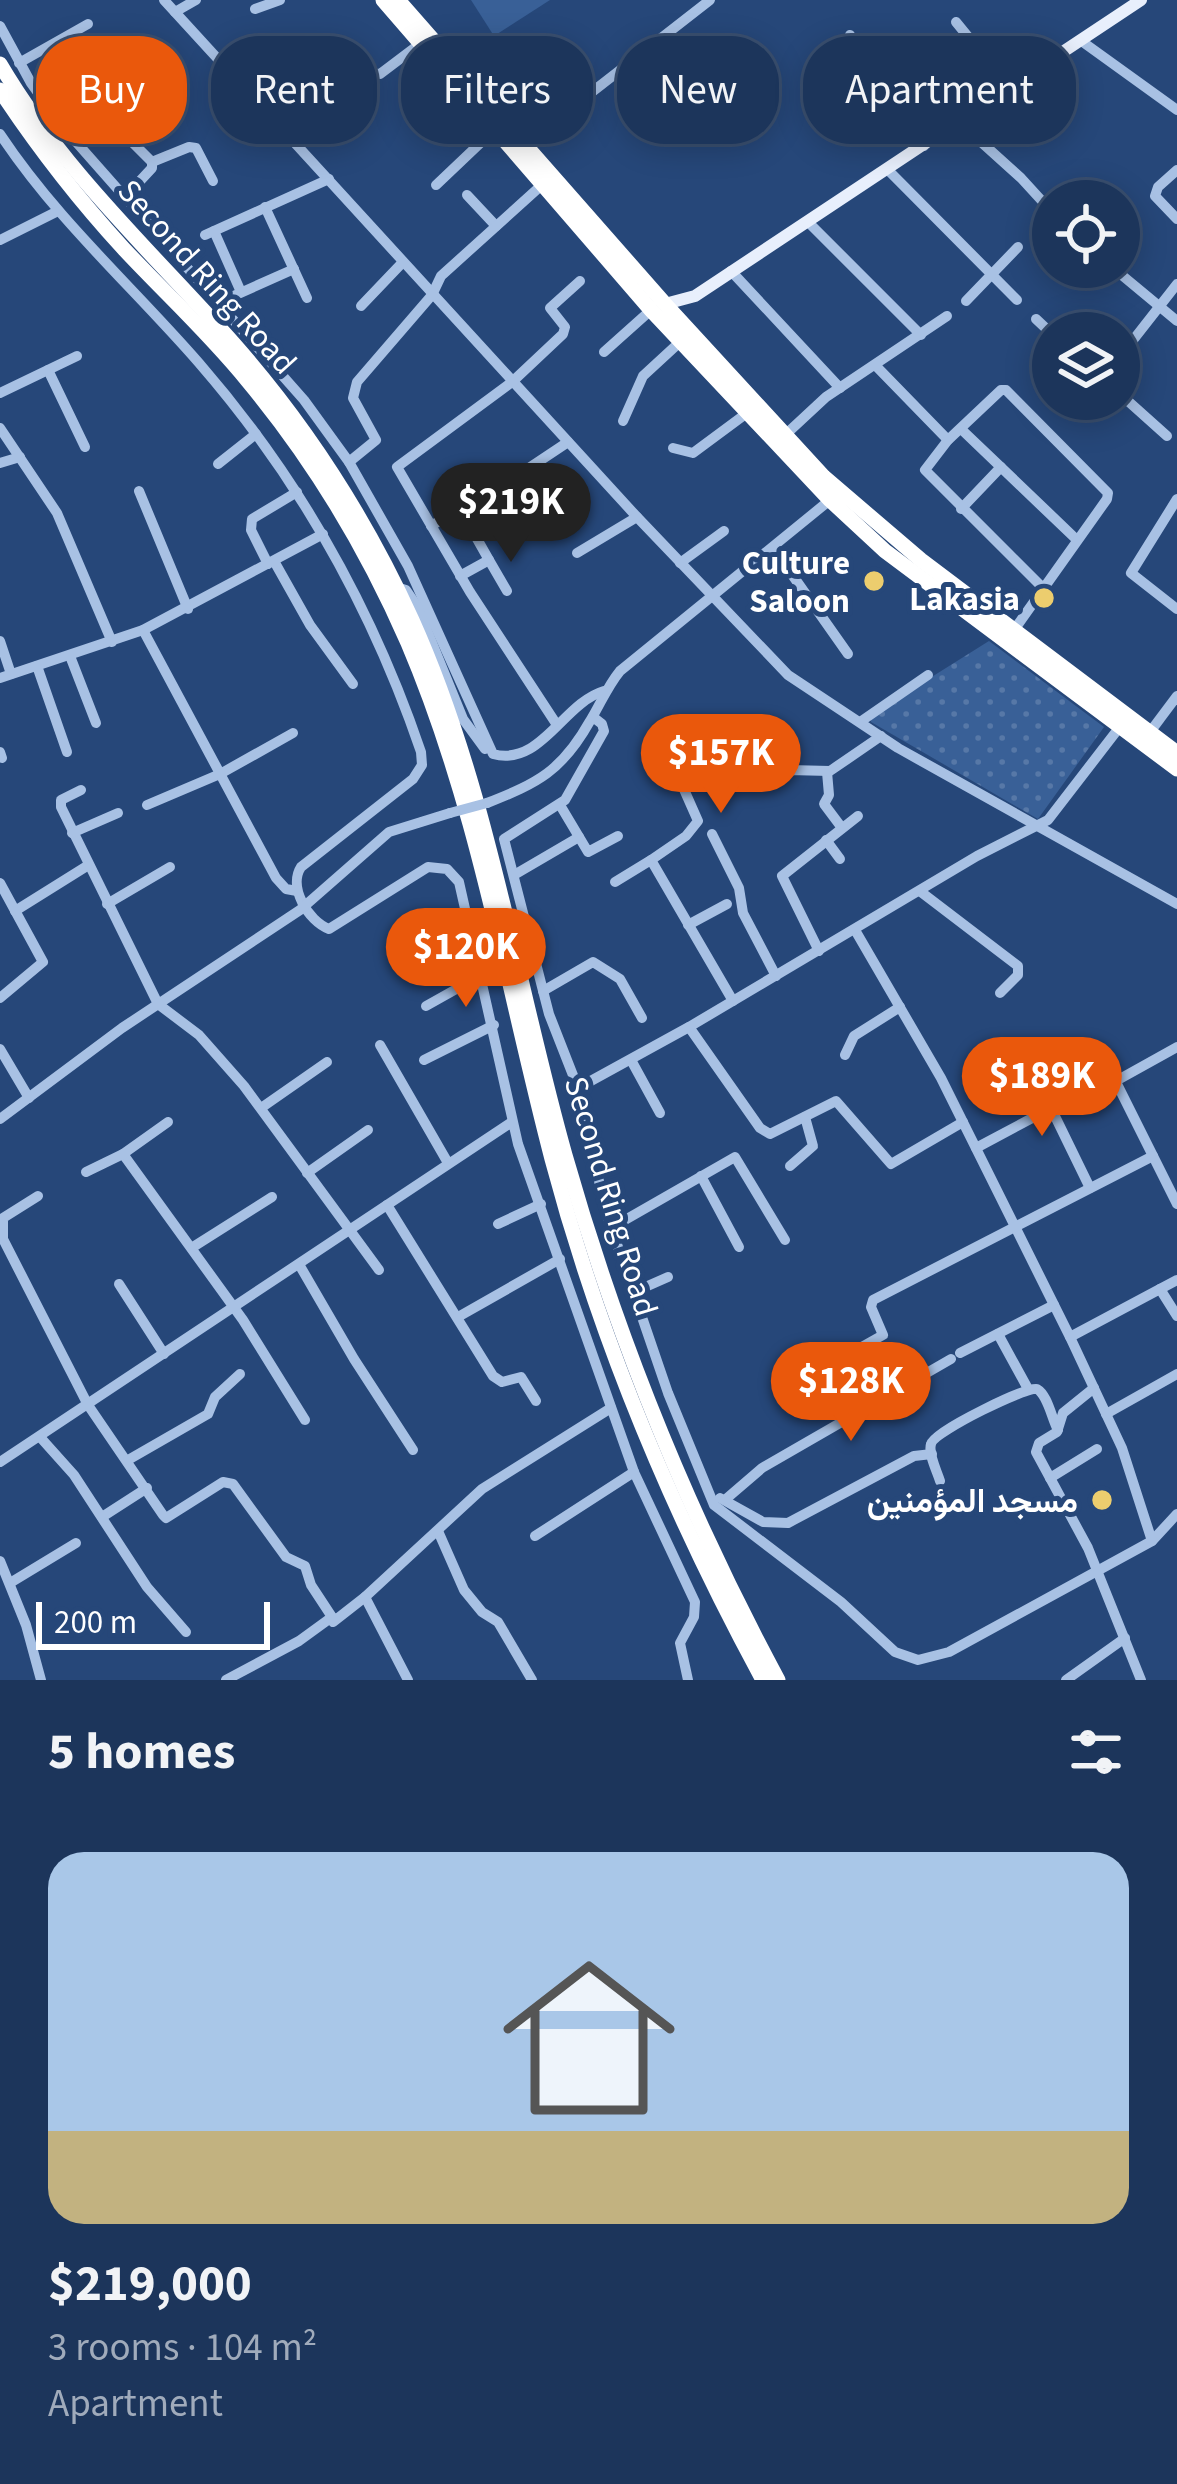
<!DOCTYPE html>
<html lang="en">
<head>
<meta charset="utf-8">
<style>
  :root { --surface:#1c355b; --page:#294064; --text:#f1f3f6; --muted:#a0abbb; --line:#3a5071; --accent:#ea580c }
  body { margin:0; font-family:"Source Sans 3",Vazirmatn,sans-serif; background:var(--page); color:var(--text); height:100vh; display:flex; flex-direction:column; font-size:45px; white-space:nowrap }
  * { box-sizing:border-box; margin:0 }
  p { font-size:39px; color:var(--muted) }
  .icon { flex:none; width:66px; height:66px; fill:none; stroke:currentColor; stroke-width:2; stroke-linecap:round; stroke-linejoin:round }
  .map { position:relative; height:1680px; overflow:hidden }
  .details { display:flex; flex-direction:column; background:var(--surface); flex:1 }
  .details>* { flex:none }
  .guide { position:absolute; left:36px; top:36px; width:1107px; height:108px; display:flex; gap:24px }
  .tools { position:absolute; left:1032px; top:180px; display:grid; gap:24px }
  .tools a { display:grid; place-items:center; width:108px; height:108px; border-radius:50%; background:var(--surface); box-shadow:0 6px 30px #0003,0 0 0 3px var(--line); font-size:60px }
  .scale { position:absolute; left:36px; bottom:30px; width:234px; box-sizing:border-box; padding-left:12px; border:6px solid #fff; border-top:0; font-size:33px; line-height:42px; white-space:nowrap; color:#fff; -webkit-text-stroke:9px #264779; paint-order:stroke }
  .price { position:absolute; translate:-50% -102px; padding:0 27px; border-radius:42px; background:var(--accent); color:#fff; font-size:39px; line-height:78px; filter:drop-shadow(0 3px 6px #0008) }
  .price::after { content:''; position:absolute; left:50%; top:72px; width:36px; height:27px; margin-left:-18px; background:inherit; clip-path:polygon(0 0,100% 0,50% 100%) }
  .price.on { background:#222; color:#fff }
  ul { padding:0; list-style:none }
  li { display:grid; align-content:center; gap:24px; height:636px; padding:0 48px }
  li span { display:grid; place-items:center; height:372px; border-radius:36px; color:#555 }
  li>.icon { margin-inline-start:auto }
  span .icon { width:216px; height:216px; fill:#fffc; stroke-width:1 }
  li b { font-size:51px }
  h2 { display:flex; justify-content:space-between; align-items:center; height:144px; padding:0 48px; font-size:51px }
  .chip { padding:0 42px; border-radius:48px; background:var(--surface); box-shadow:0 6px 30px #0003,0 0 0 3px var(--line); font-size:42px; line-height:108px }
  .chip.on { background:var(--accent); color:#fff }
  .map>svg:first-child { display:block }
</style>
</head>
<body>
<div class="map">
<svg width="1177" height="1680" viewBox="0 0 1177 1680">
  <defs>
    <pattern id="grass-dots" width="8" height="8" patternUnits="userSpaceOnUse" patternTransform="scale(3)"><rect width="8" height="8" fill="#396097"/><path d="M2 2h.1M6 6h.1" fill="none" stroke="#5778a7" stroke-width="1.8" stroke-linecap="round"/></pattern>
  </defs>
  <rect width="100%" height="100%" fill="#264779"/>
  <path fill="url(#grass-dots)" d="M989,641L1104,727L1038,819L871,722V715Z"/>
  <path fill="#396097" d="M471,0H550L494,36Z"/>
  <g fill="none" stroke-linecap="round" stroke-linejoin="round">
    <g stroke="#a8c1e4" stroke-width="10">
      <path d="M164,0L637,517L788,675L898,748L1177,904"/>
      <path d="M255,9L280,0"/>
      <path d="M175,12L196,0"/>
      <path d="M956,22L1010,88"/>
      <path d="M0,26L31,83L62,126L304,400L349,462L408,566L493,754C541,767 563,703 604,691"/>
      <path d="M850,35L854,53L924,146"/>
      <path d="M1080,40L1177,110"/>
      <path d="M19,63L88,24"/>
      <path d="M90,83L102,125L129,139L152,162V168L126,196"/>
      <path d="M44,102L118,71"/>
      <path d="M307,102L363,73L380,74L421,43"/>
      <path d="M963,120L970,132L1021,178L1053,213"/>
      <path d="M0,134C57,220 132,286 199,363C299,478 372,608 421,752L422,765L413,779L301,867C288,887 308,921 329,929L428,867L447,869L459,882L518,1144L634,1472L695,1602L694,1617L680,1643L688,1680"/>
      <path d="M524,145L710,0"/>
      <path d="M152,162L189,147L196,148L213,181"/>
      <path d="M888,170L1017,300"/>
      <path d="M1177,170L1158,187L1155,196L1177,219"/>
      <path d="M436,185L496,128"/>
      <path d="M467,195L496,226"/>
      <path d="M265,207L307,298"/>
      <path d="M809,223L921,335"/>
      <path d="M214,231L241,292"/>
      <path d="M205,235L329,179"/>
      <path d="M0,240L56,212"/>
      <path d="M1112,267L1177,321"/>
      <path d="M731,271L840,388"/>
      <path d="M966,301L1018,247"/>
      <path d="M220,302L294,269"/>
      <path d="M361,306L403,262"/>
      <path d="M1036,319L1053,335"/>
      <path d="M604,352L651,310"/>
      <path d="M1119,358L1177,284"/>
      <path d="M876,366L948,440"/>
      <path d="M48,370L85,447"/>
      <path d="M0,393L77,356"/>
      <path d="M1119,393L1167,436"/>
      <path d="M623,421L643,376L681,341"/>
      <path d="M0,428L57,513L112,642"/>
      <path d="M961,429L1077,540"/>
      <path d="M784,436L826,397L947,316"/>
      <path d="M673,448L693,453L747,413"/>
      <path d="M349,462L376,440L353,398L357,382L432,295L441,276L544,183"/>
      <path d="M0,463L20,457"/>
      <path d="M218,464L256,434"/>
      <path d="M520,474L568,442"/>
      <path d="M139,491L188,609"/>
      <path d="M1177,499L1131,573L1177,609"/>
      <path d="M961,509L1001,467"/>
      <path d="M431,526L467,504"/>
      <path d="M774,549L848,654"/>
      <path d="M577,553L637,517"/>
      <path d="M489,560L507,591"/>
      <path d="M274,561L310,625L353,684"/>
      <path d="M680,563L724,531"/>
      <path d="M268,564L251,530L252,519L297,492"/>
      <path d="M460,576L489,560L472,530"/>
      <path d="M396,587L406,590L417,606L463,719L485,749"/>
      <path d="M143,630L276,878L286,889L297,891"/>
      <path d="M1014,630L1107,499L1108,493L1006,390H1001L948,440L925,470L1043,588"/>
      <path d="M0,641L11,674"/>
      <path d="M70,656L96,723"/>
      <path d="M37,666L67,752"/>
      <path d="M0,678L143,630L323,534"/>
      <path d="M593,717L602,724L604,731L565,800L504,839L549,1014L578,1088L606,1212L668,1393L714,1505L841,1602L895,1652L918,1660L949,1652L1152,1541L1177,1514"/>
      <path d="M860,722L928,675"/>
      <path d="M557,725L470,592L397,467L512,382L563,334L565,327L550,308L580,281"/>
      <path d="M1147,736L1177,696"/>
      <path d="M0,752L2,758"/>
      <path d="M827,772L829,795L824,804L842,828"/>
      <path d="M776,777L789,770L830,771L881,736"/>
      <path d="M81,790L61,800V807L158,1004L199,1035L244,1086L379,1270"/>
      <path d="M487,803C538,783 562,771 590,721C601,703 607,687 620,671L830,500"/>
      <path d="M147,805L220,774L293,733"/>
      <path d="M560,805L588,852L618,836"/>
      <path d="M72,833L118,813"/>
      <path d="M712,834L739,888L743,913L776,976"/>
      <path d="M826,840L840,859"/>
      <path d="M651,860L686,836L698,821L663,742"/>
      <path d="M514,875L579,837"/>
      <path d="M615,882L651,860L733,1001"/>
      <path d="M0,883L43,962L0,998"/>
      <path d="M921,892L1018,966V975L1000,993"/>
      <path d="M107,904L170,867"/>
      <path d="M15,911L87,866"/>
      <path d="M688,925L727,904"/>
      <path d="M855,930L941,1078L1070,1337L1122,1448L1152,1541"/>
      <path d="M819,951L782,876L858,816"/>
      <path d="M543,991L593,962L620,979L642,1018"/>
      <path d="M426,1006L483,974"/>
      <path d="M689,1027L760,1128L770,1134L836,1101L891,1164L963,1122"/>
      <path d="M380,1045L448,1163"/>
      <path d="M0,1049L29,1098"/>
      <path d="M1100,1050L1177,1204"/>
      <path d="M845,1055L854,1036L900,1007"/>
      <path d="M424,1060L494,1025"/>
      <path d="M631,1060L660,1113"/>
      <path d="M1116,1081L1177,1047"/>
      <path d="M578,1088L689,1027L977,856L1048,820L1122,724"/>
      <path d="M261,1108L327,1062"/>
      <path d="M0,1119L122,1028L300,910L389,832L450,813"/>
      <path d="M976,1148L1051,1108L1090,1188"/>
      <path d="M123,1154L243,1320L305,1420"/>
      <path d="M790,1166L813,1146L805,1117"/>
      <path d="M86,1172L123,1154L168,1122"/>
      <path d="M307,1173L368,1130"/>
      <path d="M701,1176L739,1247"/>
      <path d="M38,1196L3,1218V1239L88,1405L163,1515L166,1518L223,1482L233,1484L286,1557L305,1566L311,1585L332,1617"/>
      <path d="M387,1205L493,1376L502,1382L521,1377L536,1401"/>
      <path d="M498,1224L541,1204"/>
      <path d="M611,1228L735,1157L785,1240"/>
      <path d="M193,1247L272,1197"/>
      <path d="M300,1266L354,1359L413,1450"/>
      <path d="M119,1284L164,1354"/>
      <path d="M1160,1289L1177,1280"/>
      <path d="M634,1292L668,1277"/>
      <path d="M458,1317L560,1259"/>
      <path d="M998,1334L1027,1387"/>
      <path d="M1070,1337L1160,1289L1177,1316"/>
      <path d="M960,1353L1054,1305"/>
      <path d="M1094,1388L1063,1413L1057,1432L1039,1443L1036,1452L1088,1548L1141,1680"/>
      <path d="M875,1403L855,1357L858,1349L883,1335L871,1307L873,1300L1153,1156"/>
      <path d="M1106,1414L1177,1374"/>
      <path d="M40,1437L74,1475L147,1587L186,1632"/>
      <path d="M128,1460L208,1414L215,1397L240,1374"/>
      <path d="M0,1462L512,1122"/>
      <path d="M1050,1478L1097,1449"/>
      <path d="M940,1481C937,1471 928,1454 931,1444C934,1431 1030,1385 1037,1389C1048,1395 1052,1420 1058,1430"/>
      <path d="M720,1498L763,1522L788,1523L914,1456L932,1454"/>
      <path d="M726,1499L762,1468L951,1359"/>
      <path d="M102,1517L147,1488"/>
      <path d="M438,1531L464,1590L482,1612L498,1622L532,1680"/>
      <path d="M535,1536L634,1472"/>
      <path d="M0,1561L26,1625L41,1680"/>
      <path d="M10,1583L76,1543"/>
      <path d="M365,1597L408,1680"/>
      <path d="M226,1680L299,1641L332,1617L333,1622L365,1597L482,1489L611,1408"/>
      <path d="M1066,1680L1125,1638"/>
    </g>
    <path stroke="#e8effc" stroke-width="12" d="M665,304L695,296L1141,0"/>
    <g stroke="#fff" stroke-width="15">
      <path d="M383,0L651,310L830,500L885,551L1177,769"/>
      <path d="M398,0L665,304L824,477L921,560L1177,753"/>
      <path d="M0,64C63,171 152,252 234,344C307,427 366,519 412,620C488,789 515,978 565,1155C617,1338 688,1513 778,1680"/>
      <path d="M0,90C37,146 78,199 123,248C164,292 209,333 247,380C313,459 367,549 408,643C478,807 507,987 552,1159C600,1340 674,1516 763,1680"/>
    </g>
    <path stroke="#a8c1e4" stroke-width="10" d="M450,813L487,803"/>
  </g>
  <g fill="#eccd6e" stroke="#264779" stroke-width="4.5">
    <circle cx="874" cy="581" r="12"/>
    <circle cx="1044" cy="598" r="12"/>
    <circle cx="1102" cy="1500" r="12"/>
  </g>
  <g text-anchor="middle" stroke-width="10" stroke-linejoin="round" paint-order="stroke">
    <g font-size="33" fill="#fff" stroke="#264779">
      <text transform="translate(208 276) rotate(48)" y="12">Second Ring Road</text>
      <text transform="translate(612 1196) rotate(73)" y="12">Second Ring Road</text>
    </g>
    <g font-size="33" font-weight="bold" fill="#fff" stroke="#264779" text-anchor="end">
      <text x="850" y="574">Culture<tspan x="850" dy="38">Saloon</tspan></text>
      <text x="1020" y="610">Lakasia</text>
      <text x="1078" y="1512">مسجد المؤمنين</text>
    </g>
  </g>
</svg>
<div class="tools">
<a><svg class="icon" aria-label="locate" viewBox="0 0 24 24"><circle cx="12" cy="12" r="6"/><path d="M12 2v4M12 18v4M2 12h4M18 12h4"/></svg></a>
<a><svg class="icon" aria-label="layers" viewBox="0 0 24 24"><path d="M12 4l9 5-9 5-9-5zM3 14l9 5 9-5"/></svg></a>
</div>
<div class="scale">200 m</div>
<b class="price on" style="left:511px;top:565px">$219K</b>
<b class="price" style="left:721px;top:816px">$157K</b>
<b class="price" style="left:466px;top:1010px">$120K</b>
<b class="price" style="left:1042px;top:1139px">$189K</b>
<b class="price" style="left:851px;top:1444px">$128K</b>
<div class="guide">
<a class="chip on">Buy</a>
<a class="chip">Rent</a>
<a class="chip">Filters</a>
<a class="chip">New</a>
<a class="chip">Apartment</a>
</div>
</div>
<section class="details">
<h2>5 homes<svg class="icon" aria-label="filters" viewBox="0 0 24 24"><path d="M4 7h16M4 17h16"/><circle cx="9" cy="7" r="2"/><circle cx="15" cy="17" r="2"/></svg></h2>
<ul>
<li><span style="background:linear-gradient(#a9c7e8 75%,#c2b280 0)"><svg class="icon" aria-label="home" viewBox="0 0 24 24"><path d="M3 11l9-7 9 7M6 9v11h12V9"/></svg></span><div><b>$219,000</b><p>3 rooms · 104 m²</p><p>Apartment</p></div></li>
</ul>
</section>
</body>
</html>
